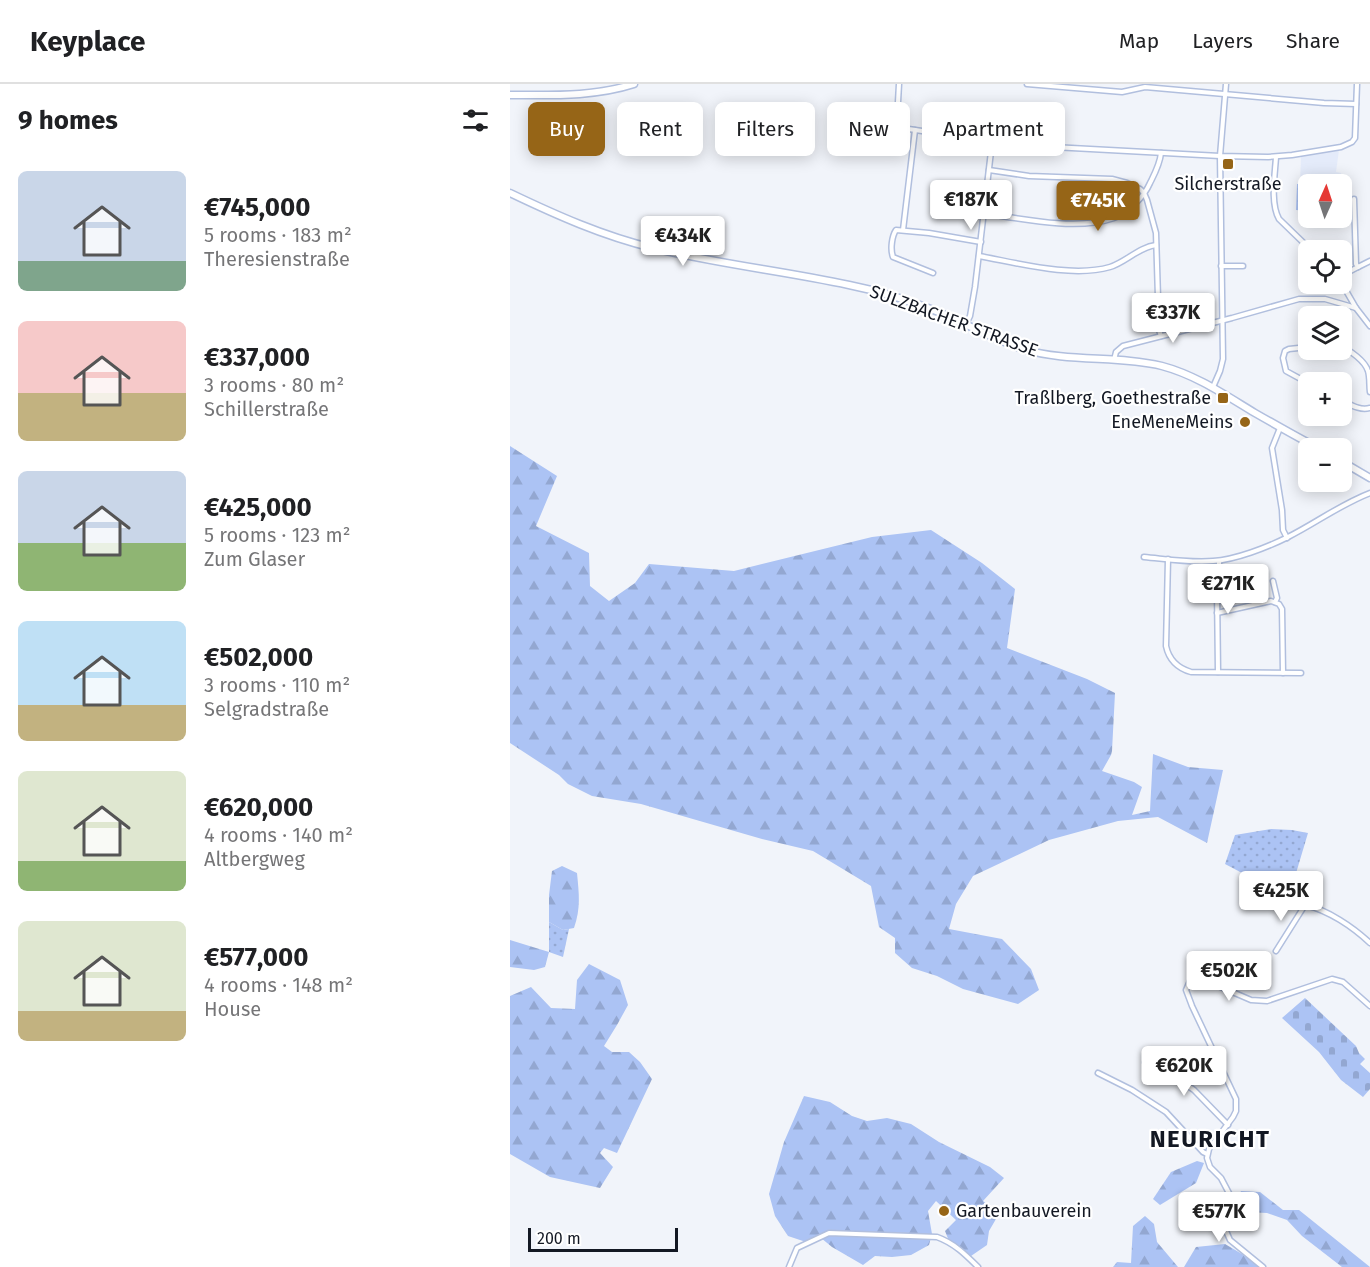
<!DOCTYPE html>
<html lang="en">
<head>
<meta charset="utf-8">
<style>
  :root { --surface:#fff; --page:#f2f2f2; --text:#202124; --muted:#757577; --line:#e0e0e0; --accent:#966517 }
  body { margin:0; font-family:"Fira Sans",sans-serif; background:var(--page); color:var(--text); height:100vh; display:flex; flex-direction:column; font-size:22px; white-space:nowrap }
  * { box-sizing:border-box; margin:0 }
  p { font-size:20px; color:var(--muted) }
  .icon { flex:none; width:33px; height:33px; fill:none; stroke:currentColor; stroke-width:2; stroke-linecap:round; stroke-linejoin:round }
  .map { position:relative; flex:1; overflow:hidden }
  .sheet { display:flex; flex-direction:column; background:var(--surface); width:510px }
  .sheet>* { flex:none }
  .top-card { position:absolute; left:18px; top:18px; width:570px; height:54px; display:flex; gap:12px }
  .needle { width:39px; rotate:3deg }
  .fabs { position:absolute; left:788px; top:90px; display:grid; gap:12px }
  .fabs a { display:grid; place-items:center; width:54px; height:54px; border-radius:9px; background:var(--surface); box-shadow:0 3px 15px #0003; font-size:30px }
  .scale { position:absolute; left:18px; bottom:15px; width:150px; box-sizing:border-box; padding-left:6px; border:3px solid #131823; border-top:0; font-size:16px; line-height:21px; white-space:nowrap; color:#131823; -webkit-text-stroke:4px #fff; paint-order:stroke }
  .price { position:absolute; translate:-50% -51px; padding:0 14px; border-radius:6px; background:#fff; color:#222; font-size:20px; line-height:39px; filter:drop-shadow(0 2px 3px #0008) }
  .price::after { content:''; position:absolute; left:50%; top:36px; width:18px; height:14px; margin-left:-9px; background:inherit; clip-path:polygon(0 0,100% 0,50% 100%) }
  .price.on { background:var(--accent); color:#fff }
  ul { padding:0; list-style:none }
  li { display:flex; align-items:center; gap:18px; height:150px; padding:0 18px }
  li span { display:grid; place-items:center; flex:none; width:168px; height:120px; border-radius:9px; color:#555 }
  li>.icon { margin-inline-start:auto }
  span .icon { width:72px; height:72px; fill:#fffc; stroke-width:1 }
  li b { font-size:26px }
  h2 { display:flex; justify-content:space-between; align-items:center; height:72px; padding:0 18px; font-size:26px }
  .pill { padding:0 21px; border-radius:9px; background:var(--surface); box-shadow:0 3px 15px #0003; font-size:21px; line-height:54px }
  .pill.on { background:var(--accent); color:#fff }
  header { display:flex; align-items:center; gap:36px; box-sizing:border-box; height:84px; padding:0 30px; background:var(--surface); border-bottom:2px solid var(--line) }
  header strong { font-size:28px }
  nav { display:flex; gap:33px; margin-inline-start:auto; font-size:21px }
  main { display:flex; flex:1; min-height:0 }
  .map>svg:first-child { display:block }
</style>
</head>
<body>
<header>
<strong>Keyplace</strong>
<nav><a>Map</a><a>Layers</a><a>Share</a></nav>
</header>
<main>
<section class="sheet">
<h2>9 homes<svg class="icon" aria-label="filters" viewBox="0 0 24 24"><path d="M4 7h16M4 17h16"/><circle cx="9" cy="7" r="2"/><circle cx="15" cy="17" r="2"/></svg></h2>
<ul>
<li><span style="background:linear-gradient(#c9d6e8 75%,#7fa58c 0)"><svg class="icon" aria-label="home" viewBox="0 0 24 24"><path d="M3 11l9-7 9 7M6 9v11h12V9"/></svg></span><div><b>€745,000</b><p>5 rooms · 183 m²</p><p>Theresienstraße</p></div></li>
<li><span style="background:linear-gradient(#f6c9c9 60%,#c2b280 0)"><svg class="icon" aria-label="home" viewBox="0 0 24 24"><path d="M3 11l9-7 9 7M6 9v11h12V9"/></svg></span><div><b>€337,000</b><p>3 rooms · 80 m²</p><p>Schillerstraße</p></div></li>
<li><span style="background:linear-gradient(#c9d6e8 60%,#8fb573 0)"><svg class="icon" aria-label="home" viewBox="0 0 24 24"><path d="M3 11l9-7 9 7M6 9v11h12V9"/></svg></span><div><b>€425,000</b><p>5 rooms · 123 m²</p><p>Zum Glaser</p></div></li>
<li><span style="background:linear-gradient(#bfe0f5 70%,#c2b280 0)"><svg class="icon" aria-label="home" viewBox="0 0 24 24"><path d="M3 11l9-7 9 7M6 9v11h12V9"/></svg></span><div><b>€502,000</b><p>3 rooms · 110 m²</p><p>Selgradstraße</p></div></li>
<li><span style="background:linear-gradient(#dfe7d0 75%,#8fb573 0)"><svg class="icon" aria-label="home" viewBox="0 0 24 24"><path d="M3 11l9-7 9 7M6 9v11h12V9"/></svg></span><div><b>€620,000</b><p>4 rooms · 140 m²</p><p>Altbergweg</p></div></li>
<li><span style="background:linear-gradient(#dfe7d0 75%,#c2b280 0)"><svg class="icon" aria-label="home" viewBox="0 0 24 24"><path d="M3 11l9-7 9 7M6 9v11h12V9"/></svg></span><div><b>€577,000</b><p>4 rooms · 148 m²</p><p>House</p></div></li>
</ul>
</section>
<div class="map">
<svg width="860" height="1183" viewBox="0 0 860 1183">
  <defs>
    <pattern id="green-dots" width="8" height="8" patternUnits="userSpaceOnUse" patternTransform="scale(1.5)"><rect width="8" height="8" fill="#acc3f4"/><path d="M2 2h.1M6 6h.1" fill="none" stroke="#93a7d1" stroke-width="1.8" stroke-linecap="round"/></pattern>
    <pattern id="forest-firs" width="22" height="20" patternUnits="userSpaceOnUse" patternTransform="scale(1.5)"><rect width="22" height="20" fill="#acc3f4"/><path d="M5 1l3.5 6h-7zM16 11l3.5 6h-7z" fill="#93a7d1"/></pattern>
    <pattern id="cemetery-stones" width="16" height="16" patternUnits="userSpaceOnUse" patternTransform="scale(1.5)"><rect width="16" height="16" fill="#acc3f4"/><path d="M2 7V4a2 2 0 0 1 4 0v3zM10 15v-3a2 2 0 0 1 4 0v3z" fill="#93a7d1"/></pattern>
    <pattern id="water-ripples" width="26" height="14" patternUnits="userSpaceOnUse" patternTransform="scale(1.5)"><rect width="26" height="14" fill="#85a9f8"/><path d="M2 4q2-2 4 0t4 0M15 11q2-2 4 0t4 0" fill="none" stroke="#6c89c8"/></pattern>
  </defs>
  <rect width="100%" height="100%" fill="#f1f4fa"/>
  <path fill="#e4ebfa" d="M829,66L826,88L831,89V100H790L791,73Z"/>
  <g fill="url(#green-dots)">
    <path d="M787,100H800H798V127L786,126Z"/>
    <path d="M761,745L782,746L798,749L784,796L774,811L715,780L725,751Z"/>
    <path d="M39,838L53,846L59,845L53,873L39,868Z"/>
  </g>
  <g fill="url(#forest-firs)">
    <path d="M0,362L47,392L26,442L79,469L80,502L99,517L125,499L139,480L224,487L362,453L421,446L472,479L505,505L497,564L577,595L605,609L602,667L601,671L592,687L624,698L632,703L622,731L640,727L643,670L678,683L713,686L697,759L648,733L608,737L539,756L463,792L446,820L439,845L492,855L521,885L529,906L508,920L453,905L427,892L402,884L385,869V854L369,843L361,802L303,767L252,755L131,720L82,712L58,700L49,691L0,659Z"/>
    <path d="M52,782L67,789C69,810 71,824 64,844L53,846L39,838V811L42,787Z"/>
    <path d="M0,856L39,868L35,883L24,886L0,883Z"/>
    <path d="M79,880L110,896L118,921L107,941L94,962L102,968H119L130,978L142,995L107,1069L94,1064L90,1069L103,1083L90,1104L40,1093L0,1070V912L21,903L41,924L65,925L67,896Z"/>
    <path d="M294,1012L320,1018L342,1032L357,1037L377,1034L401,1040L429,1058L480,1083L494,1094L473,1117L487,1127L486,1135L479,1147L477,1161L461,1172L439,1157L435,1147L446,1136L426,1117L418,1127L422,1150L419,1161L401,1171L382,1173L365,1172L353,1181L322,1163L311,1154L296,1158L278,1152L265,1132L259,1110L274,1058Z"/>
    <path d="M687,1077L694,1079L686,1099L650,1121L643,1115L661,1088Z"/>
    <path d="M731,1107L750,1108L773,1126H789L860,1183H832L792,1152L777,1136L757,1129L738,1128L725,1120Z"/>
    <path d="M635,1132L644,1140L647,1158L668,1183H603L607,1178L621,1179L623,1142Z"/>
    <path d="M715,1160L754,1183H674L686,1163Z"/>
  </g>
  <path fill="url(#cemetery-stones)" d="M795,914L846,962L849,969L855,975L850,980L860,989V1005L853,1013L831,996L809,968L772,934Z"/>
  <path fill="url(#water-ripples)" stroke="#637eb8" stroke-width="1.5" d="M689,489L701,490L700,502C697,504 692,505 689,502L688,494Z"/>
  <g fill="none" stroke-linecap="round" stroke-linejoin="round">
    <defs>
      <g id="street">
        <path d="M389,0L387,36L389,43L392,44L505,61L710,72L758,73L782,71L831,63L842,58L845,54L847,0"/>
        <path d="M517,0L612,8L635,3L814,19L846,20"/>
        <path d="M766,73C765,90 760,119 769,135L801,166"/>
        <path d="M479,86L519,92L602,95L617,99L630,105L634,109L637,116L646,149L649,246L651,252"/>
        <path d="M474,129C512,135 567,147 604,134C618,129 634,113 640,99C645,89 650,80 651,69"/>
        <path d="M393,146L405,46"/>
        <path d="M469,172C508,179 562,194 600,183C616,178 629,163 646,161"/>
        <path d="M711,182H733"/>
        <path d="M848,183L860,177"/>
        <path d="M423,189L383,173C380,165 382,152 386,146L419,149L471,158"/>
        <path d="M831,192L848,183L846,180L844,115"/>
        <path d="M831,198L846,224L860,242"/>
        <path d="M456,240L460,232L465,203L482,59"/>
        <path d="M798,263L779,265L775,267L773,274L776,287L798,299"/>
        <path d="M831,263C840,266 855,277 858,287C860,293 859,301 860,308"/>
        <path d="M604,276L606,268L613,262L722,234L789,215H815L846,224"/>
        <path d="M703,303L710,287L713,275L710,72L716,0"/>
        <path d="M831,316C840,320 849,327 860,324"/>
        <path d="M770,344L762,364L772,426L773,446L777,454"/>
        <path d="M634,473C656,475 680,479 703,477C725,476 758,463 778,453C806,439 831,420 860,409"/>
        <path d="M658,475L656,562C659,576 667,584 681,588L791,589"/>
        <path d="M763,497L767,514L765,518"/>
        <path d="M707,529L761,517L769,520L772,525L773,589"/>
        <path d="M708,588L707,506L709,500V477"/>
        <path d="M766,867L795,821C818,826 843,843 860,859"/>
        <path d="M635,978L668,995L684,1006L718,1041"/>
        <path d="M588,989L622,1006L656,1028L693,1068L697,1070"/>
        <path d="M279,1183L287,1164L319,1149L427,1153C444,1159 456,1171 468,1183"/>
        <path d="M753,1183L720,1156L716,1147L721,1113L711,1094L700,1083L697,1074L699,1065L723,1033L726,1027V1015L682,922L676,906L680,897L692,895L741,916L757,917L822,895L833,898L860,922"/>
      </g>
      <g id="secondary">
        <path d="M0,11C41,11 84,13 124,0"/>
        <path d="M0,109C46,131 93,152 143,164C208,180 274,187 339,201C369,207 398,216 426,227C455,239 483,255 513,265C559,279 607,271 652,282C686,291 715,311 745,329C766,341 787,353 808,364"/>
        <path d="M831,377L860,394"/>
      </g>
    </defs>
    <use href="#street" stroke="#b1bfde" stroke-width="7"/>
    <use href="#secondary" stroke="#b1bfde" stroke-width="9"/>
    <use href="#street" stroke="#fff" stroke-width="4"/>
    <use href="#secondary" stroke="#fff" stroke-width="6"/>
  </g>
  <g fill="#966517" stroke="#fff" stroke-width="2">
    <rect x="712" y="74" width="12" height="12" rx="3"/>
    <rect x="707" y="308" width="12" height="12" rx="3"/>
    <circle cx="735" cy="338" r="6"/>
    <circle cx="434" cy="1127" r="6"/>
  </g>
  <g text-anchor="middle" stroke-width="4.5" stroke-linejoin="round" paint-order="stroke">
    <g font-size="18" fill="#131823" stroke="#fff" text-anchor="end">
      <text x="718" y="106" text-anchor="middle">Silcherstraße</text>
      <text x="701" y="320">Traßlberg, Goethestraße</text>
      <text x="723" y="344">EneMeneMeins</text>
      <text x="446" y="1133" text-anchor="start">Gartenbauverein</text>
    </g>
    <g font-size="18" fill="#131823" stroke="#fff">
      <text transform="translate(444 237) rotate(20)" y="6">SULZBACHER STRASSE</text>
    </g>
    <g font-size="24" font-weight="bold" letter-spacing="1.5" fill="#131823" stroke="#fff">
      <text x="700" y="1063">NEURICHT</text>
    </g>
  </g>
</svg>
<div class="fabs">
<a><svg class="needle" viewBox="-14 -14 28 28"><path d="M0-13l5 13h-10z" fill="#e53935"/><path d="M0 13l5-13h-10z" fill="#757577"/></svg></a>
<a><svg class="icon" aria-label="locate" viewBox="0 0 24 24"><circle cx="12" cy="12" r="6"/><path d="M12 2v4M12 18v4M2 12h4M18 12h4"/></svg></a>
<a><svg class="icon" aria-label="layers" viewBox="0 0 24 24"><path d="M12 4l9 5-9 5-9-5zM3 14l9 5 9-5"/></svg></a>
<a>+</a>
<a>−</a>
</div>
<div class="scale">200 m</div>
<b class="price" style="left:461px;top:147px">€187K</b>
<b class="price on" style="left:588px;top:148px">€745K</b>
<b class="price" style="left:173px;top:183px">€434K</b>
<b class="price" style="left:663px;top:260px">€337K</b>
<b class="price" style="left:718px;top:531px">€271K</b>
<b class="price" style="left:771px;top:838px">€425K</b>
<b class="price" style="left:719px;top:918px">€502K</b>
<b class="price" style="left:674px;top:1013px">€620K</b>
<b class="price" style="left:709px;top:1159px">€577K</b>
<div class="top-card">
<a class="pill on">Buy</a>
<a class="pill">Rent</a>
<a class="pill">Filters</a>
<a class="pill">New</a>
<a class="pill">Apartment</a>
</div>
</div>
</main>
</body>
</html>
